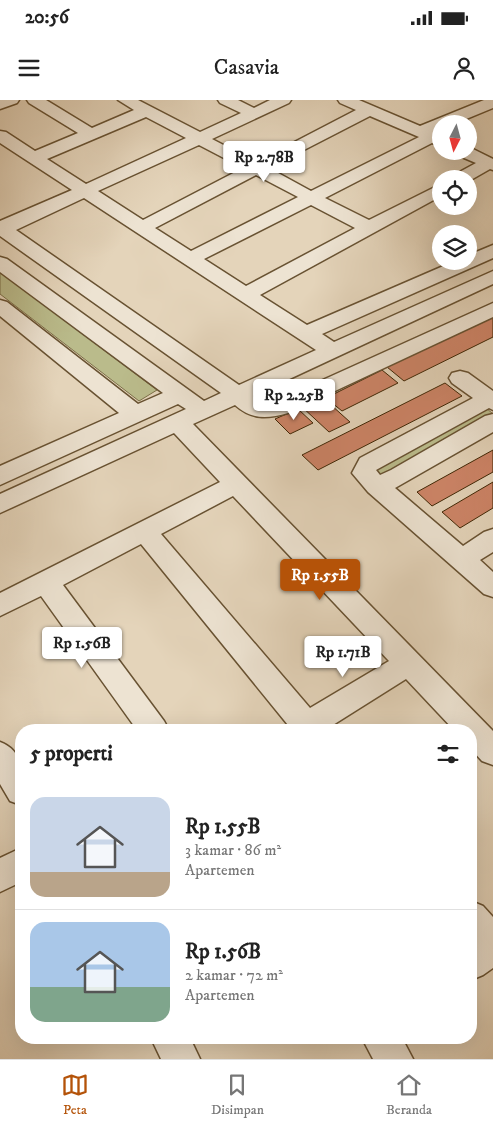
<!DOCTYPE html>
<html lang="id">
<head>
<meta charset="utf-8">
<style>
  :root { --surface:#fff; --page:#f6f6f6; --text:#222; --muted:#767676; --line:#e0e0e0; --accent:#b45309 }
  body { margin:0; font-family:"IM FELL DW Pica",serif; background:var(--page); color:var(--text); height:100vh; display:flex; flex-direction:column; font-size:19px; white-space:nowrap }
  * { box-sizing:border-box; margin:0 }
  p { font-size:16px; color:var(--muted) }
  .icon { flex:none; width:28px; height:28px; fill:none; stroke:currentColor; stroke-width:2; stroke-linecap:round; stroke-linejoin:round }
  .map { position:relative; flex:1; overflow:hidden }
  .sheet { position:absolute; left:15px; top:624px; width:462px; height:320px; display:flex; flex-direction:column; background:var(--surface); border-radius:20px; box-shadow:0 5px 20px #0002 }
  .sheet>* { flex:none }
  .needle { width:32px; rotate:186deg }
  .controls { position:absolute; left:432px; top:15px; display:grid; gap:10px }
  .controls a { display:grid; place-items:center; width:45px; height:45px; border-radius:50%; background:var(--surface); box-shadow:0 5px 20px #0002; font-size:25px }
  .price { position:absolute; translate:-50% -42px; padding:0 11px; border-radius:5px; background:#fff; color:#222; font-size:16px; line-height:32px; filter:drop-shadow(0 1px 2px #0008) }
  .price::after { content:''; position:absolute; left:50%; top:30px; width:15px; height:11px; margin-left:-8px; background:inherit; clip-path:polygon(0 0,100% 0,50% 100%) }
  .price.current { background:var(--accent); color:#fff }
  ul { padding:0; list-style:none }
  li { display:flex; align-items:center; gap:15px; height:125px; padding:0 15px }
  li+li { border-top:1px solid var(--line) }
  li span { display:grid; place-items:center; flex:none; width:140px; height:100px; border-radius:15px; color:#555 }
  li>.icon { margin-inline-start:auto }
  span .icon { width:60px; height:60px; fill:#fffc; stroke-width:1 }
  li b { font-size:21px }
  h2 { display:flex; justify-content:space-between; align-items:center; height:60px; padding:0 15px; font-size:21px }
  .status { display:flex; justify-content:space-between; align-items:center; height:35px; padding:0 25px; background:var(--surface); direction:ltr }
  .status svg { height:14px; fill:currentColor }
  header { display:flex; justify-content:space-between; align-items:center; height:65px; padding:0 15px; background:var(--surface); font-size:22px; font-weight:600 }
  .tabs { display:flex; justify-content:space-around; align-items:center; height:70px; border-top:1px solid var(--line); background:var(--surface); font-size:14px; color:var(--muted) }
  .tabs a { display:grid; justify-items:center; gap:2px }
  .tabs .current { color:var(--accent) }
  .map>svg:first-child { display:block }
</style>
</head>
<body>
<div class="status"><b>20:56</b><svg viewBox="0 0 49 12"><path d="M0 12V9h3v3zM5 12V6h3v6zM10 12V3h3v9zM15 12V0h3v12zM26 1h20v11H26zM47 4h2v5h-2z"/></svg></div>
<header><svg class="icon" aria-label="menu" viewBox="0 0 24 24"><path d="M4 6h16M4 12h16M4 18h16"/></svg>Casavia<svg class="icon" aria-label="person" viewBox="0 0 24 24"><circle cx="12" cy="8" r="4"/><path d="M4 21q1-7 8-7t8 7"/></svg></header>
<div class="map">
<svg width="493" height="959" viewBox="0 0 493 959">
  <rect width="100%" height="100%" fill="#e4d4ba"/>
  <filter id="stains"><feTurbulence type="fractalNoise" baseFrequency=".004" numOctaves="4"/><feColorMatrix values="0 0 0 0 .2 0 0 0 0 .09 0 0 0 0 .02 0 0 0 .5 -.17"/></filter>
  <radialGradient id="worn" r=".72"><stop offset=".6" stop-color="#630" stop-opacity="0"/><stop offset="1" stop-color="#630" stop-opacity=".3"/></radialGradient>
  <g fill="#babb8b" stroke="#7c7048">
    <path d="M0,172L157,290L139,301L0,194Z"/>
    <path d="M485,307L493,314V316L380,379L370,369Z"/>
  </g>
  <g fill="#cd8467" stroke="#3f2604">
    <path d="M493,216V237L404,281L387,267Z"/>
    <path d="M382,270L398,283L342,311L326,298Z"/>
    <path d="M445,283L462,296L318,370L302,355Z"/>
    <path d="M321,296L350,322L329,332L301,306Z"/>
    <path d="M298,309L313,323L290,334L275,319Z"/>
    <path d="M493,350V372L432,406L417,392Z"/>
    <path d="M493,382V408L460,428L442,412Z"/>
  </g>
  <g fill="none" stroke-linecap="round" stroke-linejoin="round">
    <defs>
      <g id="minor">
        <path d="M0,0H19L17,3L0,9Z"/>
        <path d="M27,0H46L92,28L134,10L118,0H138L200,32L241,13L220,3L218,0H238L254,8L270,0H291L289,3L212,39L256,62L356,10L340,3L338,0H359L420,26L484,0H493V8L454,24H441V29L434,32L441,35V46L432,43L325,98L369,120L441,84V96L260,195L307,225L455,161H469V155L493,145V158L322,234L334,242L493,171V184L253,296L262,303L274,302L493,203V217L288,313C267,319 252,320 235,305L193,324L493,631V665L482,661L471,649V630H454L406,579L325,630H285L288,625L141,444L63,485L164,621L169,630H137L41,496L0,516V493L220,382L174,333L0,413V394L186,309L178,304L0,385V366L119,313L0,216V200L7,202L138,304L163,293L0,172V157L7,159L204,301L221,293L0,136V121L72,90L0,43V31L6,32L35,51L78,33L29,3ZM370,16L419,37L311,91L269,68ZM146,17L186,38L86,84L47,59ZM199,45L243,68L143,120L98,91ZM256,75L298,97L191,151L155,128ZM84,98L316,250L239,285L16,130ZM311,105L355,128L246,186L204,159ZM233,396L389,561L310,608L161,434Z"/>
        <path d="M469,47L493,59V70L490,69L469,81V79H451L454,75L476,63L457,55L455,51H469Z"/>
        <path d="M460,271L468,273L493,291V310L489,308L376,370L380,375L391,370L485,316L493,314V332L395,388L463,446L484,432L493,429V452L480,460L493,472V497L484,494L368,392L352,373L360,358L473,298L452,283L449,278L452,273Z"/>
        <path d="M0,642C27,652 23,681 21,705L10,701L0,684Z"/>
        <path d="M21,748V782L0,792V758Z"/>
        <path d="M471,801L483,806L493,817V868L483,875L471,880Z"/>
        <path d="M151,938H190L200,959H161Z"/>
        <path d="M362,938H402L413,959H373Z"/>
      </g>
    </defs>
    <use href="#minor" stroke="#685232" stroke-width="3"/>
    <use href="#minor" fill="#ede3d2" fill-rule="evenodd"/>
  </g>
  <rect width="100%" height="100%" filter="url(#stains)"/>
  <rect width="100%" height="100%" fill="url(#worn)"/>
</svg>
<div class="controls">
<a><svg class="needle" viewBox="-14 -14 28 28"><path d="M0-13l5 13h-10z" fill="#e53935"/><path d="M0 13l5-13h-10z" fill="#767676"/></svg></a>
<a><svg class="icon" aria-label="locate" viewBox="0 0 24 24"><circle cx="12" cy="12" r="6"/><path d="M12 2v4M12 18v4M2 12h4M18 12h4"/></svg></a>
<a><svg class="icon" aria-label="layers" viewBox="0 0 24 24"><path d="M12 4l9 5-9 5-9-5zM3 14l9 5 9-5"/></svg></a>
</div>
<b class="price" style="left:264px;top:83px">Rp 2.78B</b>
<b class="price" style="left:294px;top:321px">Rp 2.25B</b>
<b class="price current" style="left:320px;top:501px">Rp 1.55B</b>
<b class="price" style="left:82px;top:569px">Rp 1.56B</b>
<b class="price" style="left:343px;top:578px">Rp 1.71B</b>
<section class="sheet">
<h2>5 properti<svg class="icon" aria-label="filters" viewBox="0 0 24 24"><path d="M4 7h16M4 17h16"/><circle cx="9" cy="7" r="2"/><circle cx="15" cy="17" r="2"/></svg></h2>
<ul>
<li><span style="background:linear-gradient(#c9d6e8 75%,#b9a48a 0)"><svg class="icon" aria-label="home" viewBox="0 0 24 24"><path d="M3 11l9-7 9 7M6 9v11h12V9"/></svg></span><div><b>Rp 1.55B</b><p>3 kamar · 86 m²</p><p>Apartemen</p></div></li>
<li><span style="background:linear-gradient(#a9c7e8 65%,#7fa58c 0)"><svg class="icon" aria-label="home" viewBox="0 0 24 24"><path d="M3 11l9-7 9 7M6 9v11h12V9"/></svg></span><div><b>Rp 1.56B</b><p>2 kamar · 72 m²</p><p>Apartemen</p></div></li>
</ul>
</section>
</div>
<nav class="tabs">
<a class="current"><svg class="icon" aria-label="map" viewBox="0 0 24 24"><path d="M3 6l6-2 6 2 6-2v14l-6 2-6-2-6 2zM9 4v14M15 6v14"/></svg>Peta</a>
<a><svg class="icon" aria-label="saved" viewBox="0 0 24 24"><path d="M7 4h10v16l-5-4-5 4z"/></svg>Disimpan</a>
<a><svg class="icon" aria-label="home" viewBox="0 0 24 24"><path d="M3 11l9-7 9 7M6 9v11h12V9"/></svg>Beranda</a>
</nav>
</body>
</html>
